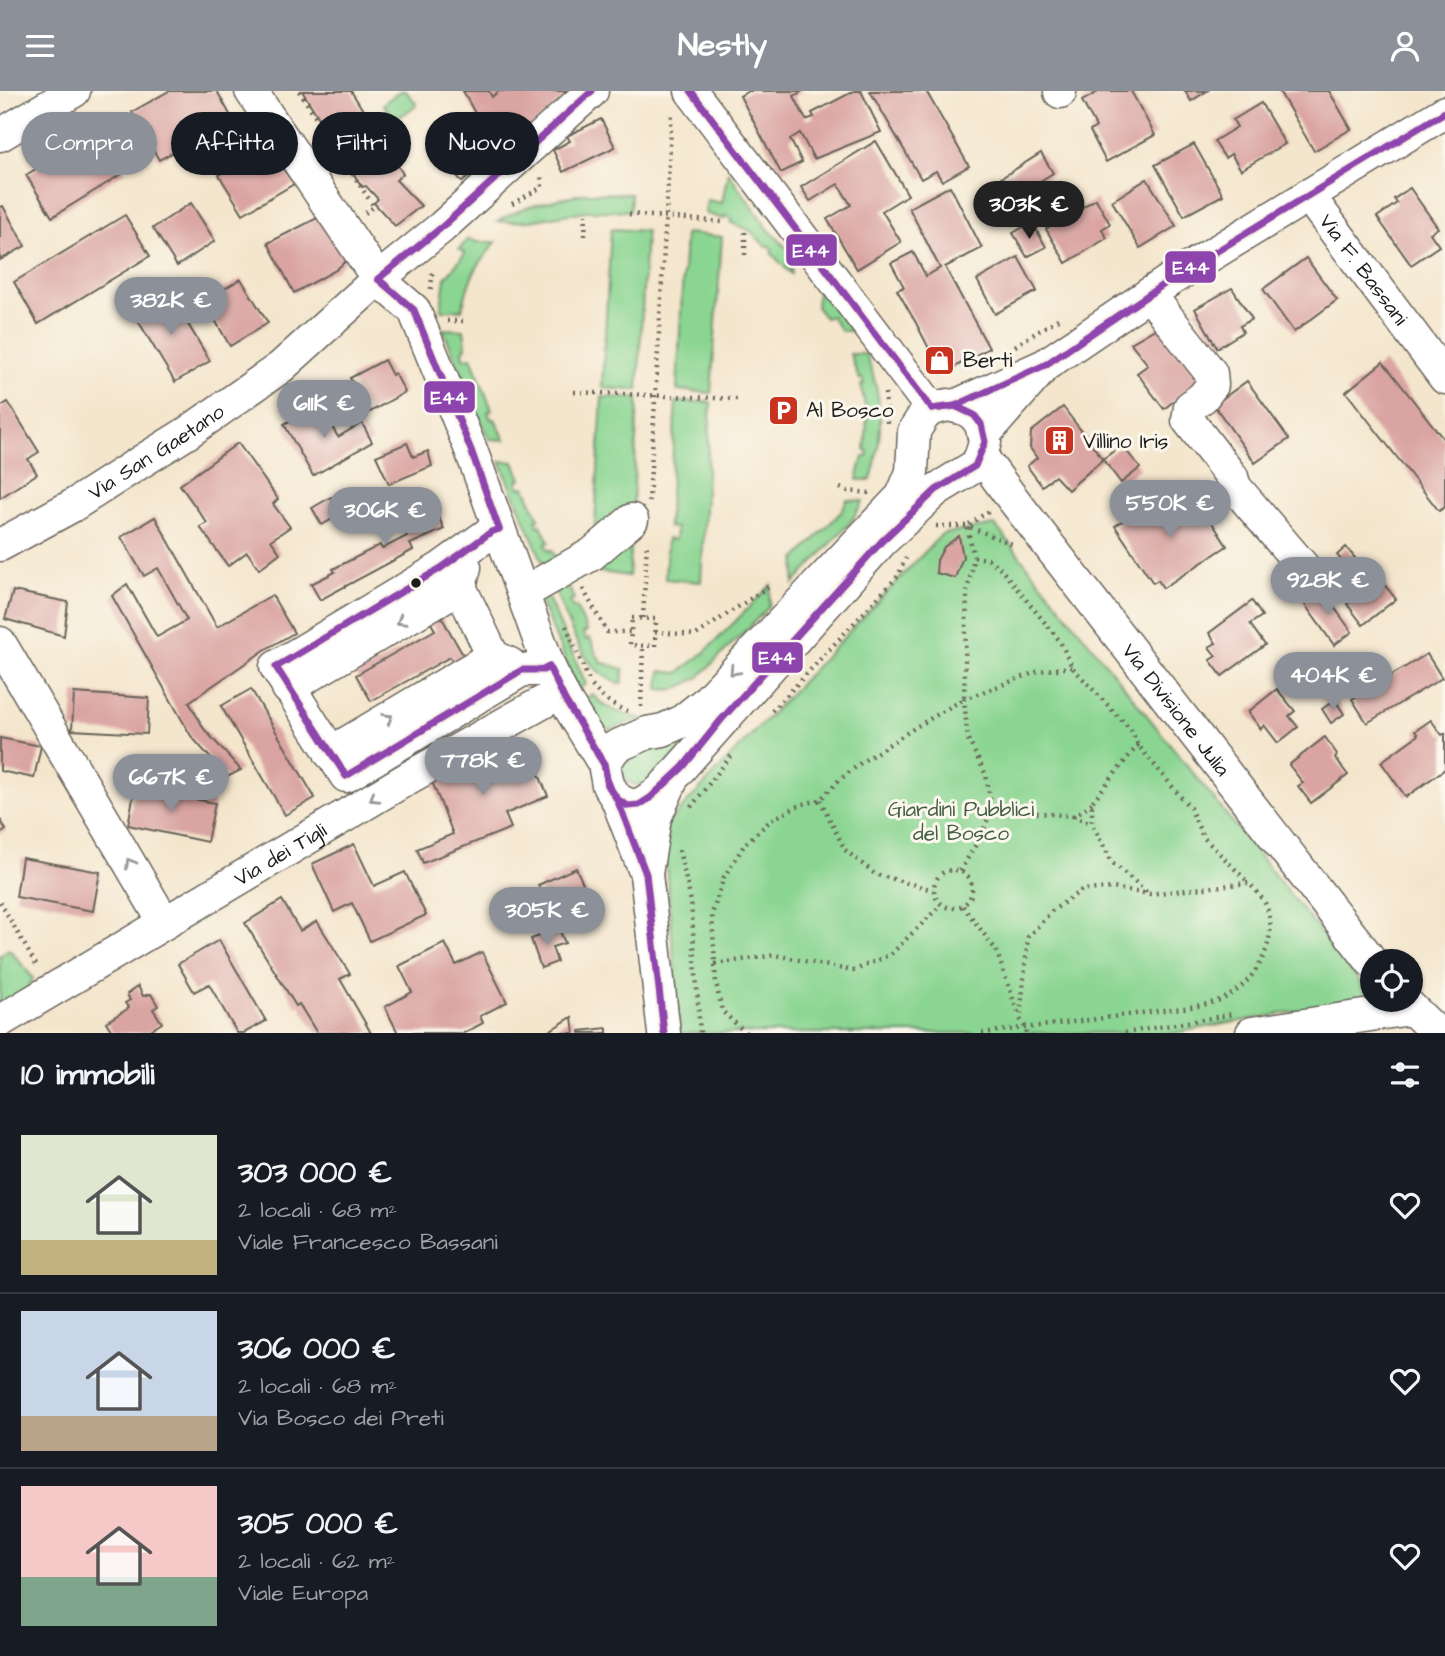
<!DOCTYPE html>
<html lang="it">
<head>
<meta charset="utf-8">
<style>
  :root { --surface:#171b24; --page:#20242c; --text:#f1f3f6; --muted:#9ea1a6; --line:#363941; --accent:#8c9099 }
  body { margin:0; font-family:"Architects Daughter",sans-serif; background:var(--page); color:var(--text); height:100vh; display:flex; flex-direction:column; font-size:26px; white-space:nowrap }
  * { box-sizing:border-box; margin:0 }
  p { font-size:23px; color:var(--muted) }
  .icon { flex:none; width:38px; height:38px; fill:none; stroke:currentColor; stroke-width:2; stroke-linecap:round; stroke-linejoin:round }
  .map { position:relative; height:942px; overflow:hidden }
  .panel { display:flex; flex-direction:column; background:var(--surface); flex:1 }
  .panel>* { flex:none }
  .hud { position:absolute; left:21px; top:21px; width:700px; height:63px; display:flex; gap:14px }
  .tools { position:absolute; left:1360px; top:858px; display:grid; gap:14px }
  .tools a { display:grid; place-items:center; width:63px; height:63px; border-radius:50%; background:var(--surface); box-shadow:0 2px 5px #0004; font-size:35px }
  .price { position:absolute; translate:-50% -60px; padding:0 16px; border-radius:24px; background:var(--accent); color:#fff; font-size:23px; line-height:46px; filter:drop-shadow(0 2px 4px #0008) }
  .price::after { content:''; position:absolute; left:50%; top:42px; width:21px; height:16px; margin-left:-10px; background:inherit; clip-path:polygon(0 0,100% 0,50% 100%) }
  .price.on { background:#222; color:#fff }
  ul { padding:0; list-style:none }
  li { display:flex; align-items:center; gap:21px; height:175px; padding:0 21px }
  li+li { border-top:2px solid var(--line) }
  li span { display:grid; place-items:center; flex:none; width:196px; height:140px; border-radius:0px; color:#555 }
  li>.icon { margin-inline-start:auto }
  span .icon { width:84px; height:84px; fill:#fffc; stroke-width:1 }
  li b { font-size:30px }
  h2 { display:flex; justify-content:space-between; align-items:center; height:84px; padding:0 21px; font-size:30px }
  .tag { padding:0 24px; border-radius:32px; background:var(--surface); box-shadow:0 2px 5px #0004; font-size:24px; line-height:63px }
  .tag.on { background:var(--accent); color:#fff }
  header { display:flex; justify-content:space-between; align-items:center; height:91px; padding:0 21px; background:var(--accent); color:#fff; font-size:32px; font-weight:800 }
  .map>svg:first-child { display:block }
</style>
</head>
<body>
<header><svg class="icon" aria-label="menu" viewBox="0 0 24 24"><path d="M4 6h16M4 12h16M4 18h16"/></svg>Nestly<svg class="icon" aria-label="person" viewBox="0 0 24 24"><circle cx="12" cy="8" r="4"/><path d="M4 21q1-7 8-7t8 7"/></svg></header>
<div class="map">
<svg width="1445" height="942" viewBox="0 0 1445 942">
  <rect width="100%" height="100%" fill="#fbf7ec"/>
  <filter id="ink" filterUnits="userSpaceOnUse"><feTurbulence type="fractalNoise" baseFrequency=".0143" numOctaves="2"/><feDisplacementMap in="SourceGraphic" scale="14" xChannelSelector="R" yChannelSelector="G"/><feConvolveMatrix kernelMatrix="1 2 1 2 8 2 1 2 1" color-interpolation-filters="sRGB"/></filter>
  <filter id="wash" filterUnits="userSpaceOnUse"><feTurbulence type="fractalNoise" baseFrequency=".00686" numOctaves="4" result="noise"/><feDisplacementMap in="SourceGraphic" scale="28" xChannelSelector="R" yChannelSelector="G"/><feGaussianBlur stdDeviation="1.57" result="paint"/><feColorMatrix in="noise" values="0 0 0 0 0 0 0 0 0 0 0 0 0 0 0 0 0 1.4 0 .05"/><feComposite in="paint" operator="in"/></filter>
  <g filter="url(#wash)">
    <rect width="100%" height="100%" fill="#f4e6cd"/>
    <g fill="#8bd592" stroke="#547857" stroke-width="2">
      <path d="M400,0H406L417,14L395,29L383,13Z"/>
      <path d="M728,81L768,138L793,163L791,183L771,162L773,159L768,154L766,156L751,140L731,132L732,127L725,125L723,128L705,122L707,109L722,112Z"/>
      <path d="M585,102L631,103L630,120H585L530,130L497,131C523,114 555,109 585,102Z"/>
      <path d="M611,138L646,140L638,299L602,297Z"/>
      <path d="M685,142L722,146L711,302L677,299Z"/>
      <path d="M469,148L476,151H496C475,176 469,186 462,219H441L445,187L465,163L459,158Z"/>
      <path d="M818,197L852,240H841L831,225L825,227L816,216Z"/>
      <path d="M443,238L464,239L466,256L463,260L464,267L471,266L492,319L488,321L491,328H495L505,349L489,348Z"/>
      <path d="M850,263H866C884,309 884,342 871,389H857L863,366H867L868,360L865,359L867,326L861,294L864,293L862,287L859,288Z"/>
      <path d="M602,306L638,307L633,413L594,451Z"/>
      <path d="M676,311H711L701,491L665,488L667,448L675,449L676,437L668,436Z"/>
      <path d="M500,370L514,371L521,388L517,390L520,397L525,396L539,428L536,429L538,435L541,434L549,451L545,453L549,460L552,459L559,475L548,484Z"/>
      <path d="M504,403L540,489L534,492L498,406Z"/>
      <path d="M847,409L863,410L853,428L794,493L796,468L841,421Z"/>
      <path d="M995,434L1372,906V907L1174,942H680L663,737L942,443Z"/>
      <path d="M631,446L629,485L593,480Z"/>
      <path d="M565,488L574,508L570,510L573,517L576,516L587,540L583,542L586,549L590,547L597,565L601,568L600,571L624,578L622,593C581,582 568,530 553,494Z"/>
      <path d="M771,494L769,516L698,587L674,599L659,598L661,580L678,582L704,562Z"/>
      <path d="M544,498L586,593L578,599L537,502Z"/>
      <path d="M592,603C607,621 628,624 649,629L631,630L611,639L596,635L583,610Z"/>
      <path d="M701,639L647,694C631,696 626,691 617,678L622,662Z"/>
      <path d="M9,858L33,887L28,899L0,916V864Z"/>
    </g>
    <g id="blocks">
      <g fill="#daa4a2">
        <path d="M169,0H217L233,29L159,69L132,21Z"/>
        <path d="M302,0H351L403,83L396,89L421,115L395,135L374,112L378,108L366,95L362,96Z"/>
        <path d="M463,0H489L492,6L499,0H572L520,46L462,91L438,60L477,26Z"/>
        <path d="M749,0H803L794,5L806,29L814,26L812,22L854,0H861L881,41L814,68L800,42L790,48L802,71L781,82L740,5Z"/>
        <path d="M870,0H926L969,75L942,90L936,80L921,88Z"/>
        <path d="M1100,0H1131L1155,44L1106,71L1090,40L1096,36L1082,10Z"/>
        <path d="M1185,0H1207L1191,10Z"/>
        <path d="M1279,0H1329L1351,38L1314,60Z"/>
        <path d="M1261,12L1285,53L1241,79L1231,63L1225,67L1214,50L1237,36L1233,29Z"/>
        <path d="M601,28L615,56L563,81L553,59L570,50L567,45Z"/>
        <path d="M99,39L125,81L52,126L26,84Z"/>
        <path d="M876,50L908,104L882,120L901,151L857,178L827,128L851,114L838,93L810,110L801,96Z"/>
        <path d="M1194,53L1223,104L1184,125L1155,74Z"/>
        <path d="M266,55L294,93L243,123L219,84Z"/>
        <path d="M1041,62L1053,82L1010,109L998,89Z"/>
        <path d="M1147,88L1176,135L1140,157L1112,110Z"/>
        <path d="M950,95L982,157L945,176L989,257L942,283L916,232L897,199L904,196L891,172L913,161L926,185L940,177L909,117Z"/>
        <path d="M1410,97L1438,137L1430,142L1439,155L1411,174L1377,126L1397,112L1394,108Z"/>
        <path d="M1096,108L1110,133L1102,138L1107,147L1066,172L1046,138Z"/>
        <path d="M191,112L215,150L177,175L153,137Z"/>
        <path d="M3,115L25,155L0,169V116Z"/>
        <path d="M325,123L348,168L336,179L294,202L268,152Z"/>
        <path d="M125,124L150,165L38,233L14,191Z"/>
        <path d="M1027,134L1031,141L1036,138L1046,156L1027,166L1013,142Z"/>
        <path d="M1018,166L1037,200L995,223L977,189Z"/>
        <path d="M1306,167L1337,209L1294,241L1263,198Z"/>
        <path d="M241,188L268,232L230,255L204,210Z"/>
        <path d="M1232,197L1252,228L1240,235L1243,241L1217,257L1195,218Z"/>
        <path d="M159,202L168,217L176,213L210,270L175,291L131,218Z"/>
        <path d="M1160,235L1201,287L1164,318L1137,282L1148,274L1131,252Z"/>
        <path d="M384,269L392,284L395,282L405,301L368,322L350,287Z"/>
        <path d="M1383,271L1445,350V416L1439,420L1346,301Z"/>
        <path d="M1247,290L1289,348L1255,372L1214,314Z"/>
        <path d="M8,311L39,361L28,368L37,383L0,407V316Z"/>
        <path d="M319,314L338,346L362,332L372,351L313,385L284,333Z"/>
        <path d="M1063,316L1103,368L1068,399L1055,385L1042,395L1027,375L1037,367L1030,357L1031,341Z"/>
        <path d="M238,352L278,408L273,413L290,436L271,449L280,462L259,478L247,461L228,475L200,436L207,432L180,394Z"/>
        <path d="M407,352L413,366L428,360L432,375L389,393L376,365Z"/>
        <path d="M1122,354L1140,377L1121,392L1103,368Z"/>
        <path d="M423,401L432,421L436,420L444,438L410,453L413,459L320,509L311,493L335,481L333,478L380,454L382,458L407,445L394,414Z"/>
        <path d="M1163,403L1181,429L1202,416L1227,455L1163,497L1158,489L1153,492L1115,435Z"/>
        <path d="M331,406L341,423L322,434L312,417Z"/>
        <path d="M155,426L217,536L272,504L294,542L266,558L189,611L204,638L241,679L227,686L191,645L112,505L127,493L157,546L187,529L158,477L144,485L121,446Z"/>
        <path d="M959,445L963,466L955,487L936,482L937,469L944,456Z"/>
        <path d="M1346,456L1355,467L1346,475L1337,464Z"/>
        <path d="M418,485L487,606L457,579L450,566L371,610L356,584L435,539L426,524Z"/>
        <path d="M1379,487L1396,508L1363,534L1347,513Z"/>
        <path d="M1321,498L1352,541L1334,554L1303,511Z"/>
        <path d="M13,500L68,511L64,545L5,528Z"/>
        <path d="M1252,510L1262,525L1250,533L1265,554L1222,585L1210,569L1216,565L1209,556L1216,552L1209,542Z"/>
        <path d="M1427,563L1442,587L1367,632L1352,608Z"/>
        <path d="M251,598L315,707L285,724L221,615Z"/>
        <path d="M1277,598L1295,620L1289,625L1298,636L1278,652L1264,634L1261,638L1248,621Z"/>
        <path d="M74,602L149,607L147,643L72,639Z"/>
        <path d="M1335,609L1344,623L1331,632L1322,618Z"/>
        <path d="M1431,629L1442,644L1445,642V678L1406,706L1381,671L1418,644L1415,640Z"/>
        <path d="M1325,646L1337,663L1335,667L1348,684L1311,712L1298,695L1303,692L1289,674Z"/>
        <path d="M0,647L41,655L34,687L0,680Z"/>
        <path d="M525,650L548,705L505,723L511,737L423,772L417,758L453,743L429,683L466,668L468,673Z"/>
        <path d="M135,696L215,712L207,751L128,734Z"/>
        <path d="M0,728L6,739L0,743Z"/>
        <path d="M354,753L374,795L405,781L426,824L370,850L352,812L334,821L312,773Z"/>
        <path d="M22,767L100,781L93,820L16,806Z"/>
        <path d="M576,777L596,822L560,839L538,794Z"/>
        <path d="M282,809L300,840L317,830L350,883L340,888L371,942H317L299,913L296,915L245,832Z"/>
        <path d="M559,838L565,852L552,856L557,871L541,877L531,848Z"/>
        <path d="M219,849L266,930L244,942H237L209,893L194,901L178,873Z"/>
        <path d="M445,852L456,874L482,861L507,911L480,925L483,932L464,942H398L385,916L412,901L399,875Z"/>
        <path d="M138,895L143,905L151,903L158,915L153,918L162,932L146,942H113L106,931L129,917L125,912L130,909L127,903Z"/>
        <path d="M572,926L574,942H546Z"/>
        <path d="M607,937V942H580V940Z"/>
      </g>
    </g>
  </g>
  <g filter="url(#ink)">
    <use href="#blocks" fill-opacity="0" stroke="#68635a" stroke-width="2"/>
    <g fill="none" stroke-linecap="round" stroke-linejoin="round">
      <defs>
        <g id="minor">
          <path d="M251,0L378,188L414,219L471,359L549,576L565,609L604,673L608,694L617,708L646,783L664,942"/>
          <path d="M691,0L932,318"/>
          <path d="M1060,0V1"/>
          <path d="M0,44L74,0"/>
          <path id="s1" d="M1308,104L1445,287"/>
          <path d="M1149,203L1211,282L1212,294L1203,306L1190,316L1188,329L1232,386L1235,396L1317,492"/>
          <path d="M955,315L1045,274L1173,187L1445,21"/>
          <path d="M984,344L1040,280"/>
          <path id="s2" d="M981,365L1009,403L1372,871"/>
          <path d="M499,438L491,441L441,477L276,576L346,685L522,579H543L549,576"/>
          <path id="s3" d="M0,454L72,415L139,372L187,342L281,276L378,188L442,136L592,0"/>
          <path d="M465,476L460,496L493,565L510,573"/>
          <path d="M534,496L592,463L632,429"/>
          <path d="M0,552L164,831"/>
          <path d="M288,597L460,496"/>
          <path d="M330,662L493,565"/>
          <path d="M604,673L615,656L647,642L663,639L681,631L705,612L902,405L912,381L914,340L924,324L932,318L948,314L965,318L974,324L981,333L985,351L981,365L975,375L936,399L882,450L660,700C643,712 637,720 617,708"/>
          <path d="M646,783L655,727L671,691"/>
          <path d="M1402,908L1437,942"/>
          <path id="s4" d="M0,930L410,686L561,601"/>
          <path d="M1252,942L1410,918"/>
        </g>
      </defs>
      <use href="#minor" stroke="#68635a" stroke-width="35"/>
      <g stroke="#68635a" stroke-width="4.5" stroke-dasharray="2 5" stroke-linecap="butt">
        <path d="M299,0L374,116L365,122"/>
        <path d="M512,113L542,96L541,83"/>
        <path d="M629,123L722,131"/>
        <path d="M745,141V164"/>
        <path d="M585,145L586,123"/>
        <path d="M431,198L432,184L435,179"/>
        <path d="M447,230H463"/>
        <path d="M1015,255L1061,226"/>
        <path d="M574,301L737,308"/>
        <path d="M885,302L887,332"/>
        <path d="M840,397L848,400L870,402"/>
        <path d="M649,411L672,21"/>
        <path d="M936,435H967L1012,453"/>
        <path d="M974,466L988,468L1000,477L1060,550L1072,576L1131,639L1138,654L1190,717L1203,746L1248,791"/>
        <path d="M583,498L607,541H631"/>
        <path d="M632,527L656,528L655,555L630,554Z"/>
        <path d="M643,527L647,451"/>
        <path d="M566,535L590,592"/>
        <path d="M655,541L696,544L771,494"/>
        <path d="M1072,576L1039,580L964,608L968,648L986,684L992,718L1074,725"/>
        <path d="M592,595C602,607 613,615 627,620"/>
        <path d="M641,616L643,554"/>
        <path d="M772,620L898,485L906,467"/>
        <path d="M1138,654L1092,711V733L1112,771L1149,803"/>
        <path d="M820,709L845,759L875,783L933,799"/>
        <path d="M1092,712L1074,725L1092,733"/>
        <path d="M691,716L731,665"/>
        <path d="M679,759L691,810L700,942"/>
        <circle cx="953" cy="798" r="19"/>
        <path d="M960,780L981,745L992,718"/>
        <path d="M0,811L38,877"/>
        <path d="M963,815L996,859L1019,925"/>
        <path d="M715,873L775,864L853,880L891,863L941,814"/>
        <path d="M746,942L722,920L716,892L712,823L724,786L745,753L771,729L800,714L820,709L838,690L862,671L916,636L964,608L967,502L974,466L967,435L989,420"/>
        <path d="M982,942C1041,935 1099,928 1157,920C1178,917 1212,916 1230,904C1258,887 1281,845 1265,812C1261,805 1254,798 1249,792L1149,803L1113,797L1082,799L1052,820L1028,846L1020,928L1026,937V942"/>
        <path d="M1125,942L1233,923"/>
      </g>
      <use href="#minor" stroke="#fff" stroke-width="32"/>
      <defs>
        <g id="bus-1">
          <path d="M691,0L932,318"/>
          <path d="M378,188L442,136L592,0"/>
          <path d="M378,188L414,219L471,359L499,438"/>
          <path d="M932,318L955,315L1045,274L1173,187L1445,21"/>
          <path d="M499,438L491,441L441,477L276,576L346,685L522,579H543L549,576"/>
          <path d="M549,576L565,609L604,673L608,694L617,708L628,715L639,714L650,707L683,676L721,629L882,450L936,399L975,375L985,351L981,333L974,324L955,315L932,318"/>
          <path d="M597,662L604,673L608,694L617,708L646,783L664,942"/>
        </g>
      </defs>
      <use href="#bus-1" stroke="#fbf7ec" stroke-width="12"/>
      <use href="#bus-1" stroke="#8e44ad" stroke-width="7"/>
    </g>
    <defs><path id="oneway-chevron" d="M-2-3.5L2.5 0L-2 3.5" fill="none" stroke-width="1.6" stroke-linecap="round" stroke-linejoin="round" transform="scale(1.75)"/></defs>
    <g stroke="#999">
      <use href="#oneway-chevron" transform="translate(401 530) rotate(149)"/>
      <use href="#oneway-chevron" transform="translate(734 580) rotate(133)"/>
      <use href="#oneway-chevron" transform="translate(388 627) rotate(-31)"/>
      <use href="#oneway-chevron" transform="translate(374 707) rotate(149)"/>
      <use href="#oneway-chevron" transform="translate(130 772) rotate(-120)"/>
    </g>
  </g>
  <defs>
    <symbol id="shop-square" viewBox="-11 -11 22 22"><rect x="-9" y="-9" width="18" height="18" rx="4" fill="#c8321e" stroke="#fbf7ec"/><path d="M-5-2.5h2.3a2.7 3.5 0 0 1 5.4 0H5L5.5 6h-11ZM-1.5-2.5h3a1.5 2.3 0 0 0-3 0Z" fill="#fff"/></symbol>
    <symbol id="parking-square" viewBox="-11 -11 22 22"><rect x="-9" y="-9" width="18" height="18" rx="4" fill="#c8321e" stroke="#fbf7ec"/><path d="M-3.5-5.5H1a3.5 3.5 0 0 1 0 7H-1V5.5H-3.5ZM-1-3.4V-.6H.8a1.4 1.4 0 0 0 0-2.8Z" fill="#fff"/></symbol>
    <symbol id="building-square" viewBox="-11 -11 22 22"><rect x="-9" y="-9" width="18" height="18" rx="4" fill="#c8321e" stroke="#fbf7ec"/><path d="M-4-6H4V6H1V3H-1V6H-4ZM-2.5-4.3h1.7v1.8h-1.7ZM.8-4.3h1.7v1.8H.8ZM-2.5-1h1.7V.8h-1.7ZM.8-1h1.7V.8H.8Z" fill="#fff"/></symbol>
  </defs>
  <g fill-rule="evenodd">
    <use href="#shop-square" x="922" y="252" width="35" height="35"/>
    <use href="#parking-square" x="766" y="302" width="35" height="35"/>
    <use href="#building-square" x="1042" y="332" width="35" height="35"/>
  </g>
  <circle fill="#1c1c1c" stroke="#fbf7ec" stroke-width="2.5" cx="416" cy="492" r="6"/>
  <g text-anchor="middle" stroke-width="6" stroke-linejoin="round" paint-order="stroke">
    <g font-size="21" fill="#1c1c1c" stroke="#fbf7ec">
      <text dy="7" stroke="none"><textPath href="#s1" startOffset="93">Via F. Bassani</textPath></text>
      <text dy="7" stroke="none"><textPath href="#s3" startOffset="182">Via San Gaetano</textPath></text>
      <text dy="7" stroke="none"><textPath href="#s2" startOffset="320">Via Divisione Julia</textPath></text>
      <text dy="7" stroke="none"><textPath href="#s4" startOffset="326">Via dei Tigli</textPath></text>
    </g>
    <g font-size="21" fill="#1c1c1c" stroke="#fbf7ec" text-anchor="start">
      <text x="963" y="276">Berti</text>
      <text x="806" y="326">Al Bosco</text>
      <text x="1083" y="357">Villino Iris</text>
    </g>
    <g font-size="21" fill="#435d45" stroke="#fbf7ec">
      <text x="961" y="725">Giardini Pubblici<tspan x="961" dy="24">del Bosco</tspan></text>
    </g>
  </g>
  <g stroke="#fbf7ec" stroke-width="2.5">
    <rect x="785" y="142" width="53" height="34" rx="7" fill="#8e44ad"/>
    <rect x="1164" y="159" width="53" height="34" rx="7" fill="#8e44ad"/>
    <rect x="423" y="289" width="53" height="34" rx="7" fill="#8e44ad"/>
    <rect x="751" y="550" width="53" height="33" rx="7" fill="#8e44ad"/>
  </g>
  <g font-size="19" text-anchor="middle" font-weight="bold" fill="#fff">
    <text x="811" y="166">E44</text>
    <text x="1191" y="183">E44</text>
    <text x="449" y="313">E44</text>
    <text x="777" y="573">E44</text>
  </g>
</svg>
<div class="tools">
<a><svg class="icon" aria-label="locate" viewBox="0 0 24 24"><circle cx="12" cy="12" r="6"/><path d="M12 2v4M12 18v4M2 12h4M18 12h4"/></svg></a>
</div>
<b class="price on" style="left:1029px;top:150px">303K €</b>
<b class="price" style="left:171px;top:246px">382K €</b>
<b class="price" style="left:324px;top:349px">611K €</b>
<b class="price" style="left:1170px;top:449px">550K €</b>
<b class="price" style="left:385px;top:456px">306K €</b>
<b class="price" style="left:1328px;top:526px">928K €</b>
<b class="price" style="left:1333px;top:621px">404K €</b>
<b class="price" style="left:483px;top:706px">778K €</b>
<b class="price" style="left:171px;top:723px">667K €</b>
<b class="price" style="left:547px;top:856px">305K €</b>
<div class="hud">
<a class="tag on">Compra</a>
<a class="tag">Affitta</a>
<a class="tag">Filtri</a>
<a class="tag">Nuovo</a>
</div>
</div>
<section class="panel">
<h2>10 immobili<svg class="icon" aria-label="filters" viewBox="0 0 24 24"><path d="M4 7h16M4 17h16"/><circle cx="9" cy="7" r="2"/><circle cx="15" cy="17" r="2"/></svg></h2>
<ul>
<li><span style="background:linear-gradient(#dfe7d0 75%,#c2b280 0)"><svg class="icon" aria-label="home" viewBox="0 0 24 24"><path d="M3 11l9-7 9 7M6 9v11h12V9"/></svg></span><div><b>303 000 €</b><p>2 locali · 68 m²</p><p>Viale Francesco Bassani</p></div><svg class="icon" aria-label="heart" viewBox="0 0 24 24"><path d="M12 20l-8-8c-3-5 5-10 8-4 3-6 11-1 8 4z"/></svg></li>
<li><span style="background:linear-gradient(#c9d6e8 75%,#b9a48a 0)"><svg class="icon" aria-label="home" viewBox="0 0 24 24"><path d="M3 11l9-7 9 7M6 9v11h12V9"/></svg></span><div><b>306 000 €</b><p>2 locali · 68 m²</p><p>Via Bosco dei Preti</p></div><svg class="icon" aria-label="heart" viewBox="0 0 24 24"><path d="M12 20l-8-8c-3-5 5-10 8-4 3-6 11-1 8 4z"/></svg></li>
<li><span style="background:linear-gradient(#f6c9c9 65%,#7fa58c 0)"><svg class="icon" aria-label="home" viewBox="0 0 24 24"><path d="M3 11l9-7 9 7M6 9v11h12V9"/></svg></span><div><b>305 000 €</b><p>2 locali · 62 m²</p><p>Viale Europa</p></div><svg class="icon" aria-label="heart" viewBox="0 0 24 24"><path d="M12 20l-8-8c-3-5 5-10 8-4 3-6 11-1 8 4z"/></svg></li>
</ul>
</section>
</body>
</html>
